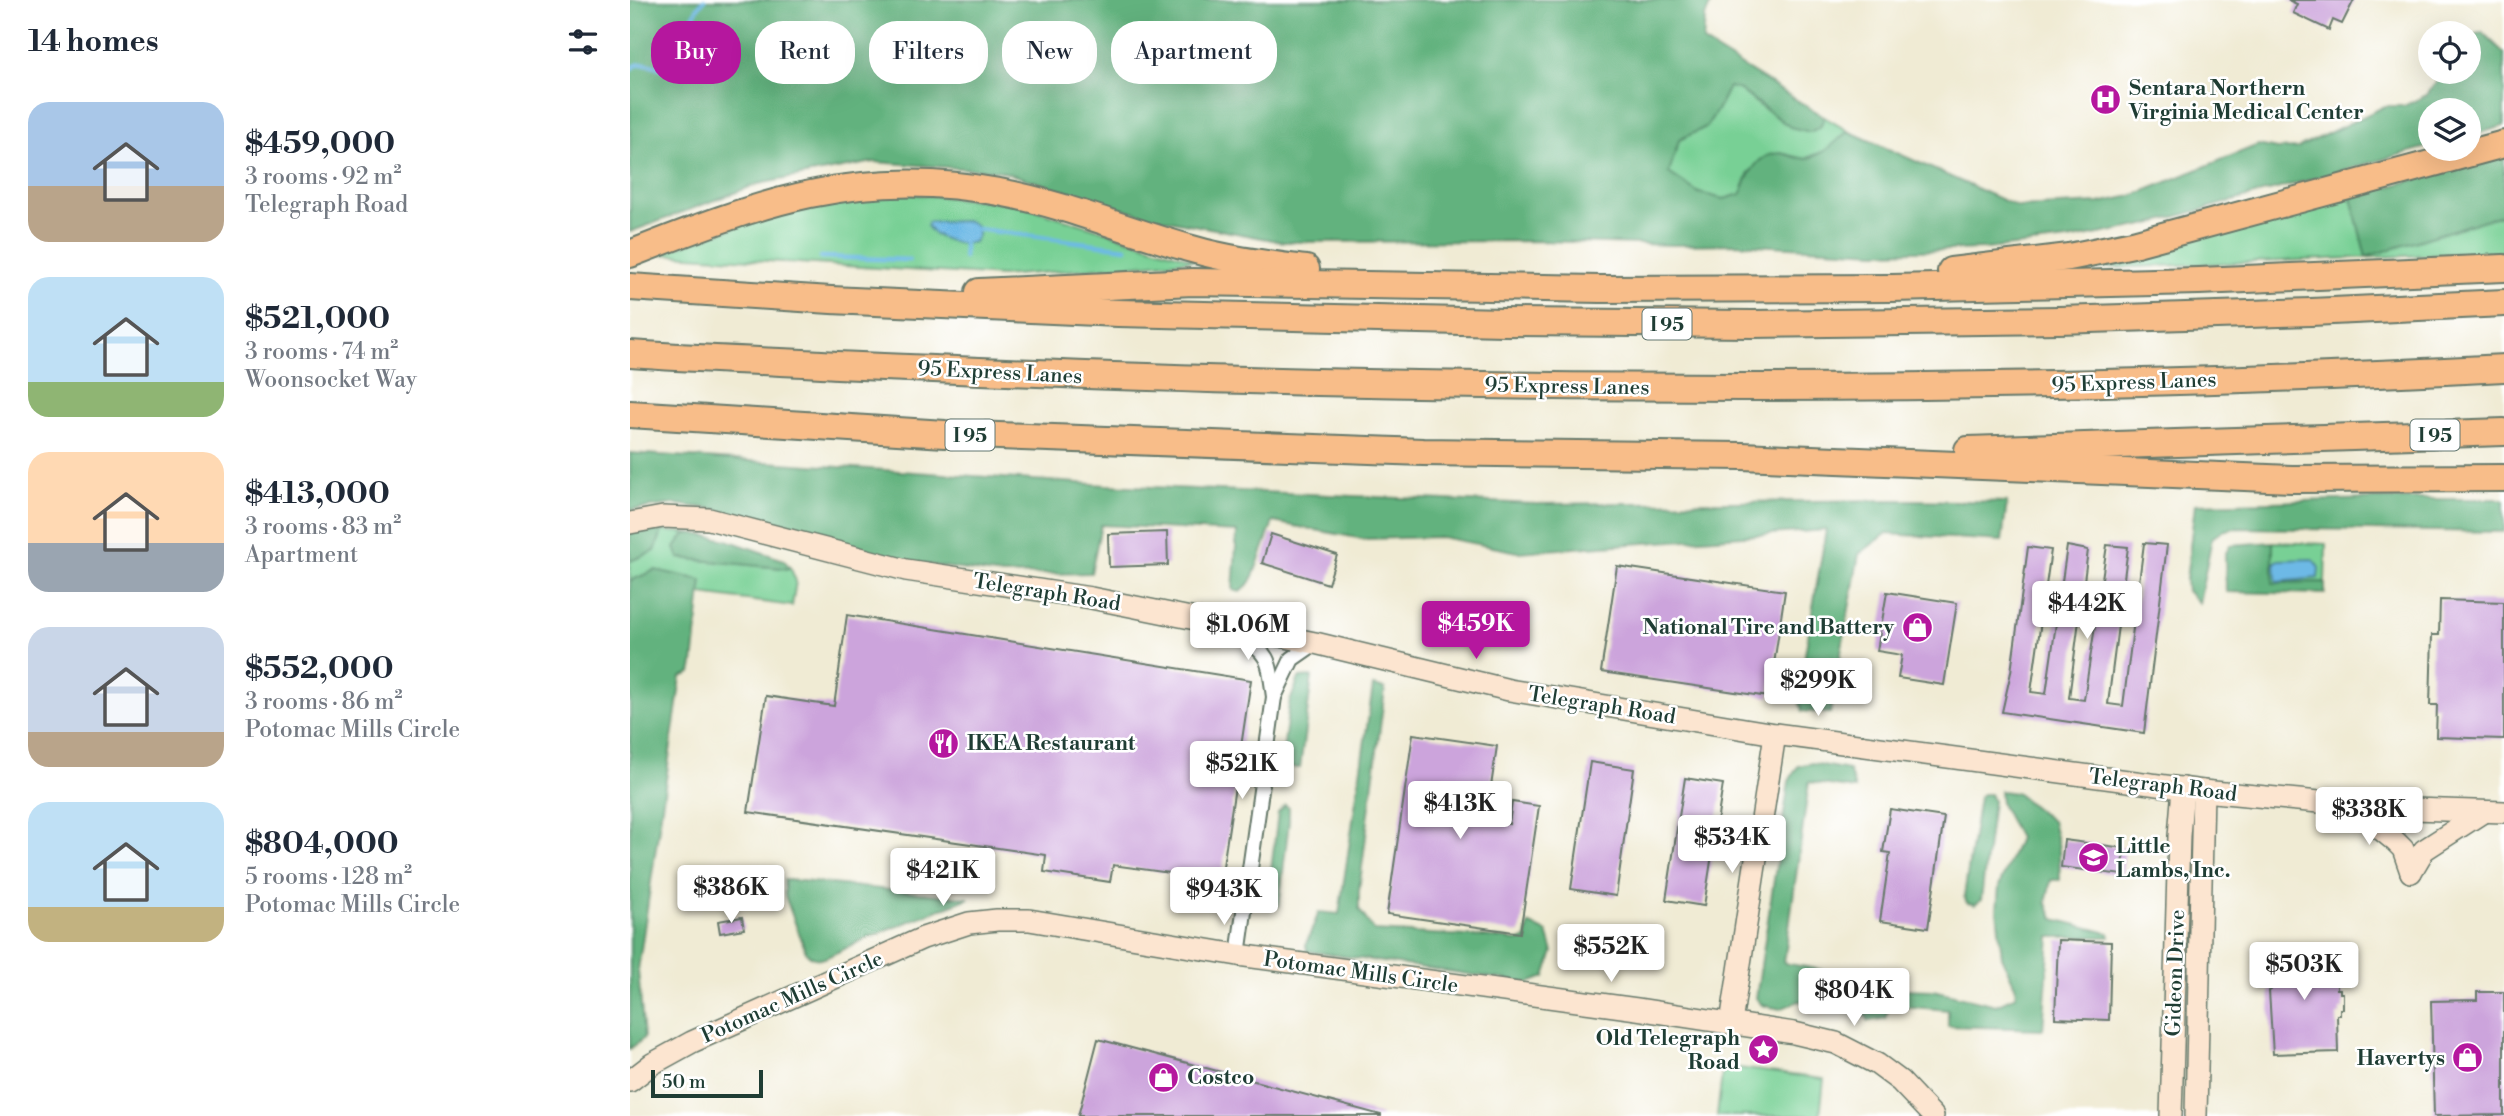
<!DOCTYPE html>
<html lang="en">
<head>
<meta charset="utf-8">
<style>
  :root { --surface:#fff; --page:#f6f6f7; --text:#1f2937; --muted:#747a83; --accent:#b5179e }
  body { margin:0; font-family:"Libre Bodoni",serif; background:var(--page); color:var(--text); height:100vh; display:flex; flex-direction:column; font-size:26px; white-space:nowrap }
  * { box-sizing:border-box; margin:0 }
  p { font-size:23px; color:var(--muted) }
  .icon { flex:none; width:38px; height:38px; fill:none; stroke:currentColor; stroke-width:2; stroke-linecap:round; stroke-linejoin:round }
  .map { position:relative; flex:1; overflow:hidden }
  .panel { display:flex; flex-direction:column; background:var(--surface); width:630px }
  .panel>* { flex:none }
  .top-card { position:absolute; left:21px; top:21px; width:665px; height:63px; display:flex; gap:14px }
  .fabs { position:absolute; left:1788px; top:21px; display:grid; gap:14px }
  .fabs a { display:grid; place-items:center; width:63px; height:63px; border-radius:50%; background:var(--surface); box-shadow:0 7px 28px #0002; font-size:35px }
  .scale { position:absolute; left:21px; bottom:18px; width:112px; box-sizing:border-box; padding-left:7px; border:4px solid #1f3d34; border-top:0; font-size:19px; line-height:24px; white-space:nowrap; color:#1f3d34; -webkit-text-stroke:5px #fff; paint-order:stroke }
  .price { position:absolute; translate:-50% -60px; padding:0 16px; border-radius:7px; background:#fff; color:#222; font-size:23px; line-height:46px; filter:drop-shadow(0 2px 4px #0008) }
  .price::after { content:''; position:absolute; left:50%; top:42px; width:21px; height:16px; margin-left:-10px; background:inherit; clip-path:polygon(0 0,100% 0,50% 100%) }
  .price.current { background:var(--accent); color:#fff }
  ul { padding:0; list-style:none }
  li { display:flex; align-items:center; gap:21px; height:175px; padding:0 28px }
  li span { display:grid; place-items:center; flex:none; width:196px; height:140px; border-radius:21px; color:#555 }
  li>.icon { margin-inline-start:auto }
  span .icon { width:84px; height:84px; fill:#fffc; stroke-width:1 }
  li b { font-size:30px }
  h2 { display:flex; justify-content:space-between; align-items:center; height:84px; padding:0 28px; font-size:30px }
  .pill { padding:0 24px; border-radius:28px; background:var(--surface); box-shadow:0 7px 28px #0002; font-size:24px; line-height:63px }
  .pill.current { background:var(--accent); color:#fff }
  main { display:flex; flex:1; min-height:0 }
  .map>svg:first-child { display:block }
</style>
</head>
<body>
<main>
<section class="panel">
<h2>14 homes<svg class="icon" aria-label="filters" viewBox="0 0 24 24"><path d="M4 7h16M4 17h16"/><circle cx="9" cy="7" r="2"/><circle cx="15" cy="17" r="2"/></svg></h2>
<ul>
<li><span style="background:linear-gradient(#a9c7e8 60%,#b9a48a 0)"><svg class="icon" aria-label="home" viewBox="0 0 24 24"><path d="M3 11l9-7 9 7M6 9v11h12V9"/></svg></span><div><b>$459,000</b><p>3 rooms · 92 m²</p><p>Telegraph Road</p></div></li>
<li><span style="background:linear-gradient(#bfe0f5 75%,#8fb573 0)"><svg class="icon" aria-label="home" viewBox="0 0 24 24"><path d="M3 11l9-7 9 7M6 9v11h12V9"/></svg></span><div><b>$521,000</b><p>3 rooms · 74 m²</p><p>Woonsocket Way</p></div></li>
<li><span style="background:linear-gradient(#ffd9b3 65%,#9aa5b1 0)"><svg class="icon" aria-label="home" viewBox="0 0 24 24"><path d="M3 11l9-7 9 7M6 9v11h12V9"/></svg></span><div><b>$413,000</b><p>3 rooms · 83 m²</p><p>Apartment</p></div></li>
<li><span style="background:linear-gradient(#c9d6e8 75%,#b9a48a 0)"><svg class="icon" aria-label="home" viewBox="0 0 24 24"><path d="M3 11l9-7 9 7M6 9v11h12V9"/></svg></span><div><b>$552,000</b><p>3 rooms · 86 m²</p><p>Potomac Mills Circle</p></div></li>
<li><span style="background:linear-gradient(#bfe0f5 75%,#c2b280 0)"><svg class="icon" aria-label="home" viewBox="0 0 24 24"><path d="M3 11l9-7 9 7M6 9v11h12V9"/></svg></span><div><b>$804,000</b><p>5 rooms · 128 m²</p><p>Potomac Mills Circle</p></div></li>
</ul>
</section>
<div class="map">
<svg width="1874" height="1116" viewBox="0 0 1874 1116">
  <rect width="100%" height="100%" fill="#fff"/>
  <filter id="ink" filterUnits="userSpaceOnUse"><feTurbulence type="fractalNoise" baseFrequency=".0143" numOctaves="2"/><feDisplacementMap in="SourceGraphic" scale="14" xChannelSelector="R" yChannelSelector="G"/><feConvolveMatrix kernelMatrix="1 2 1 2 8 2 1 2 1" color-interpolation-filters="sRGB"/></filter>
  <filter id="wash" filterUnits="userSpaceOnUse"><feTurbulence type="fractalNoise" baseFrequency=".00686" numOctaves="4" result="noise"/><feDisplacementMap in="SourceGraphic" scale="28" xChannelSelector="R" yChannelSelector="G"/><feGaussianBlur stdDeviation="1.57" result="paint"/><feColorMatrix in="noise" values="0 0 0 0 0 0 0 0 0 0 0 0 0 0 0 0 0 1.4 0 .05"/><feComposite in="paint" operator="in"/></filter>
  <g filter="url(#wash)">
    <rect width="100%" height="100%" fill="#f0ebd4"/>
    <g fill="#78d095" stroke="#4c8664" stroke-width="2">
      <path d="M1099,86L1110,90L1135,110L1190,127L1194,117L1218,131L1197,150L1174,159L1151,153L1119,172L1111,194L1094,199L1069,193L1038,173L1049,140L1076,127L1089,107Z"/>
      <path d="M270,193L383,203L566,260L372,276L28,254L180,201Z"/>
      <path d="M1721,197L1736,257L1874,214V252L1427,270Z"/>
      <path d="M32,531L62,533L54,535L49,558L161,569L166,581L162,606L70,594L71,580L25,570L0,581V561L25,551Z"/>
      <path d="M1643,542L1696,544L1695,582L1643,583Z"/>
      <path d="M1093,1066L1194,1079L1190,1116H1087Z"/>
    </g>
    <g fill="#62b27e" stroke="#407859" stroke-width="2">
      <path d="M0,0H1082L1075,17L1073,42L1194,117L1190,127L1180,132L1160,127L1110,90L1099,87L1089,107L1076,127L1049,140L1039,173L1069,193L1094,199L1111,194C1118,174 1129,149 1155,154C1162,156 1170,159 1177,158C1194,155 1205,142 1218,131L1388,207L1469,203L1502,196L1628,145L1647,149L1668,148L1755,106H1774L1797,95L1813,72H1839V37L1852,32L1874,53V126L1839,136V110H1801V146L1520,224L1438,240L1356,249L1247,252L1105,244L1043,245L909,241L653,242L521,217L370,171L244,162L128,184L0,232Z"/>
      <path d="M1874,155V214L1736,257L1721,197Z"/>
      <path d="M0,453L477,485L906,504L1279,500L1377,502L1372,541L1256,534L1229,554L1200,713L1172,711L1168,696L1196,530L888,552L811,537L733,539L643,522L621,582L610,592L603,590L607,532L471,525L461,573L373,575L272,561L84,509L44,504L0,510Z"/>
      <path d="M1746,499H1874V532L1604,528L1592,531L1582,538L1569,603L1557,591L1556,580L1565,504Z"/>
      <path d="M32,531L25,551L0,561V532Z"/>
      <path d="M62,533L97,540L154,560L161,569L49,558L45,548L54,535Z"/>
      <path d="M1643,542V583L1695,582V594L1596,592L1595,555L1600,545Z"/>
      <path d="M25,570L72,580L63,664L61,673L51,677L8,970L14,1038L0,1049V581Z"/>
      <path d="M682,677L670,768L651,767L659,704L669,678Z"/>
      <path d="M743,686L755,689L729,890V909L744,931L857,937L890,941L896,938L899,924L917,932L923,952L915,977L899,983L677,951L676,944L689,912L709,914Z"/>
      <path d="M1182,763L1219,770L1225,789L1179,782L1154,963L1191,970L1209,987L1303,990L1366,1005L1386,996L1385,986L1372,957L1367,910L1369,886L1389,838L1371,804L1370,791L1386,793L1422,821L1429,848L1430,880H1421L1416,902L1424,919L1479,933L1480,937H1420L1413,1029L1318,1026V1010L1259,1005L1256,1018L1239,1021L1228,1004L1193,1005L1169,1001L1150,1009L1132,1005L1126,998L1159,781L1168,766Z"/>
      <path d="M1353,794H1360L1363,801L1351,900L1345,905L1337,903L1334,896L1349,797Z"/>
      <path d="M655,805L659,808V821L649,906L638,895L648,813Z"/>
      <path d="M154,880H162L339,898L239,937L195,958C186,959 182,959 176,952L155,896Z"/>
    </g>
    <g fill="#6db9e6" stroke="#467b8d" stroke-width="2">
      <path d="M339,221L346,226L348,235L344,242C330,246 305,239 297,226L298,222Z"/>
      <path d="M1683,559L1689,568L1688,578L1648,582L1646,580L1645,562L1649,560Z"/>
    </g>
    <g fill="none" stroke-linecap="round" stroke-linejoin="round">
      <g stroke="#6db9e6" stroke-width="4.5">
        <path d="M0,69C21,53 37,83 59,64C64,38 54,22 74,0"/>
        <path d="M347,229L496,248"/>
        <path d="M191,257L279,260"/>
        <path d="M334,257V244"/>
      </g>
    </g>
    <g id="blocks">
      <g fill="#cca4dc">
        <path d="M1658,0H1724L1712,24L1703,20L1699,30L1663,13L1667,4Z"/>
        <path d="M537,532L538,565L479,567L478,534Z"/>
        <path d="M641,534L707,555L698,584L632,563Z"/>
        <path d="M1514,543L1537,545L1514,733L1372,712L1381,672L1398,547L1421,550L1401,692L1416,694L1437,546L1458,550L1439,698L1454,700L1477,545L1498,547L1478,704L1493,706Z"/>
        <path d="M987,566L1155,591L1139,697L971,672Z"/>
        <path d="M1257,592L1327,603L1314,685L1268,678L1272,655L1247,651Z"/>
        <path d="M1810,600L1874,602V739L1806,737L1807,705H1800L1802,635H1809Z"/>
        <path d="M217,615L621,680L591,880L483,865L480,882L414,872L416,855L118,812L136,696L204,706Z"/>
        <path d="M783,734L867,746L856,820L879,824L882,802L909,806L890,933L757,914Z"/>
        <path d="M960,762L1004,769L986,896L941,889Z"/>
        <path d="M1055,778L1093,784L1074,906L1036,900Z"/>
        <path d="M1260,809L1314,817L1298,928L1250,921L1260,853L1253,852Z"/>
        <path d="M1434,840L1495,848L1492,875L1431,867Z"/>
        <path d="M112,917L114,929L90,933L88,921Z"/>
        <path d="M1428,940L1481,942L1479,1020L1425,1018Z"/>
        <path d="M1706,950L1707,989H1710V993H1713V1009H1710V1015H1707L1708,1052L1643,1054L1639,991L1641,990L1640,951Z"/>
        <path d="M1847,992H1874V1115L1804,1116L1801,1001L1847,1000Z"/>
        <path d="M468,1039L751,1115V1116H448Z"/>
      </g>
    </g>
  </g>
  <g filter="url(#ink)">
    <use href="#blocks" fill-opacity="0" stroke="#687a6c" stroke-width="2"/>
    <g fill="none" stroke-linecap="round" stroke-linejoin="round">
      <defs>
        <g id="street">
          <path d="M603,629C639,656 638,652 644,697L608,955"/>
          <path d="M644,697L662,659L685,643"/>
        </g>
        <g id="secondary">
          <path d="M0,523L33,517L79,519L276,570L461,598L685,643L879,690L1145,734L1573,791L1753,808L1874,812"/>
          <path d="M1721,805L1766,842L1773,849L1781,872"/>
          <path d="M1781,872L1794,850L1853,812"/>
          <path d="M1101,1023L1145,734"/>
          <path d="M0,1081L22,1064L62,1042L293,938L339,923L367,920H399L608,955L1007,1009L1164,1033L1206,1043L1247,1064L1270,1081L1303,1116"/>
          <path d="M1541,1116L1549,836L1553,788"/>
          <path d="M1566,1116L1573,791"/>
        </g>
        <g id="highway">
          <path d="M0,254C127,204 229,165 369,192C435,204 497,231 562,249C599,260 637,264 676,269"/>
          <path d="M1321,271L1439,257L1503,244L1874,144"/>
          <path d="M0,287L201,300L488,313L873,322L1123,324L1429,320L1681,312L1874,303"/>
          <path d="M349,292L563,282L970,289L1262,288L1569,281L1874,268"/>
          <path d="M0,354C69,359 138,361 207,365C367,372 527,378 687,382C1083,391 1479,389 1874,368"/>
          <path d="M0,414L315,434L793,452L1112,456L1662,479L1874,478"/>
          <path d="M1338,450L1874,432"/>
        </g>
      </defs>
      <use href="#street" stroke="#687a6c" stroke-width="18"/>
      <use href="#secondary" stroke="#687a6c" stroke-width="24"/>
      <use href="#highway" stroke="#687a6c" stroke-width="30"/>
      <use href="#street" stroke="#fff" stroke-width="14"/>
      <use href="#secondary" stroke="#fce5d0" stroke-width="21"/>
      <use href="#highway" stroke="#f8bd89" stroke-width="26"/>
    </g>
  </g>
  <defs>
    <symbol id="hospital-disc" viewBox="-11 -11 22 22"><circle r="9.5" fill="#b5179e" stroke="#fff"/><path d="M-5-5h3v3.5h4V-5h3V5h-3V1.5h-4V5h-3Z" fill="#fff"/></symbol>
    <symbol id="shop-disc" viewBox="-11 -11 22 22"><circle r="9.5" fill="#b5179e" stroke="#fff"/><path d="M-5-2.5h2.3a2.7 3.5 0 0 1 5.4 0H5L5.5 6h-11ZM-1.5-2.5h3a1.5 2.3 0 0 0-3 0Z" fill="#fff"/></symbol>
    <symbol id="restaurant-disc" viewBox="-11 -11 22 22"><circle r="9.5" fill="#b5179e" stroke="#fff"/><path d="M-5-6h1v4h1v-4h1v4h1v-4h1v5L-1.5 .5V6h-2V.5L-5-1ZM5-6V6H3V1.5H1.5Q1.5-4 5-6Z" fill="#fff"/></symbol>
    <symbol id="school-disc" viewBox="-11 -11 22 22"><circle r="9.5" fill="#b5179e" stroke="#fff"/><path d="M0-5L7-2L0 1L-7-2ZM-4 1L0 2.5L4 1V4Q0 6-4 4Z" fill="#fff"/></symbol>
    <symbol id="sight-disc" viewBox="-11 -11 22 22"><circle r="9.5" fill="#b5179e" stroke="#fff"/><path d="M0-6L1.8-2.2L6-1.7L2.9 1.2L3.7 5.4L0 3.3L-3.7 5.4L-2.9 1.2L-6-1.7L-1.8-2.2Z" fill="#fff"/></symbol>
  </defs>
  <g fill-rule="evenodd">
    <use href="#hospital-disc" x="1458" y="82" width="35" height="35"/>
    <use href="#shop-disc" x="1270" y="610" width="35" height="35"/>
    <use href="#restaurant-disc" x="296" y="726" width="35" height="35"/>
    <use href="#school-disc" x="1446" y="840" width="35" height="35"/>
    <use href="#sight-disc" x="1116" y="1032" width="35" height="35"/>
    <use href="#shop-disc" x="1820" y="1040" width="35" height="35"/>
    <use href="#shop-disc" x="516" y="1060" width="35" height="35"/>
  </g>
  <g text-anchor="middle" stroke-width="5" stroke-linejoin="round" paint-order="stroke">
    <g fill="#fff" stroke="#627771" stroke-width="2">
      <rect x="1012.5" y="308.5" width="49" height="31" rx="5"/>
      <rect x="315.5" y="419.5" width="49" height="31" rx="5"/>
      <rect x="1780.5" y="419.5" width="49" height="31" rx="5"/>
    </g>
    <g font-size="19" font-weight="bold" fill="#1f3d34">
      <text x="1037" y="331">I 95</text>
      <text x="340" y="442">I 95</text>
      <text x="1805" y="442">I 95</text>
    </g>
    <g font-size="21" font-weight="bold" fill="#1f3d34" stroke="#fff" text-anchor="start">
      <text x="1499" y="95">Sentara Northern<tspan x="1499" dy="24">Virginia Medical Center</tspan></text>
      <text x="1264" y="634" text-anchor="end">National Tire and Battery</text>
      <text x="337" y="750">IKEA Restaurant</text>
      <text x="1486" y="853">Little<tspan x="1486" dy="24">Lambs, Inc.</tspan></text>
      <text x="1110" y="1045" text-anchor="end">Old Telegraph<tspan x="1110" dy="24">Road</tspan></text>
      <text x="1815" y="1065" text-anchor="end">Havertys</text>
      <text x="557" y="1084">Costco</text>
    </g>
    <g font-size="21" fill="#1f3d34" stroke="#fff">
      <text transform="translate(370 372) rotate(3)" y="7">95 Express Lanes</text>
      <text transform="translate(1504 382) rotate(-2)" y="7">95 Express Lanes</text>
      <text transform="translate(937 386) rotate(1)" y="7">95 Express Lanes</text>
      <text transform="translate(417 592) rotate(9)" y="7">Telegraph Road</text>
      <text transform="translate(972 705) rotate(9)" y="7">Telegraph Road</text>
      <text transform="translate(1533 785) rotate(7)" y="7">Telegraph Road</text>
      <text transform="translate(731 972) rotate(8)" y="7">Potomac Mills Circle</text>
      <text transform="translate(1545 973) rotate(-88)" y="7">Gideon Drive</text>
      <text transform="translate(162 997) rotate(-24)" y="7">Potomac Mills Circle</text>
    </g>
  </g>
</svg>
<div class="fabs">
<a><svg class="icon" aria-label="locate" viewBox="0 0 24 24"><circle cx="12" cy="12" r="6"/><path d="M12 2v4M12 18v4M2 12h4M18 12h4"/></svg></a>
<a><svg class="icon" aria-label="layers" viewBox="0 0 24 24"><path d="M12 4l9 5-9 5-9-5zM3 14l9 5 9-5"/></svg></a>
</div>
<div class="scale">50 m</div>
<b class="price" style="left:1457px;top:641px">$442K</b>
<b class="price current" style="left:846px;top:661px">$459K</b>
<b class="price" style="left:618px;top:662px">$1.06M</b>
<b class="price" style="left:1188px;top:718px">$299K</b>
<b class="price" style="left:612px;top:801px">$521K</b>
<b class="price" style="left:830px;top:841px">$413K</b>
<b class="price" style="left:1739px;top:847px">$338K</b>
<b class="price" style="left:1102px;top:875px">$534K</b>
<b class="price" style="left:313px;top:908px">$421K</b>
<b class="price" style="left:101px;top:925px">$386K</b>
<b class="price" style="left:594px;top:927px">$943K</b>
<b class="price" style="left:981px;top:984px">$552K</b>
<b class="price" style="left:1674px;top:1002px">$503K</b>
<b class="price" style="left:1224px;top:1028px">$804K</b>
<div class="top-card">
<a class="pill current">Buy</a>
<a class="pill">Rent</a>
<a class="pill">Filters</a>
<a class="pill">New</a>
<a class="pill">Apartment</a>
</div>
</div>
</main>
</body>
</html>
